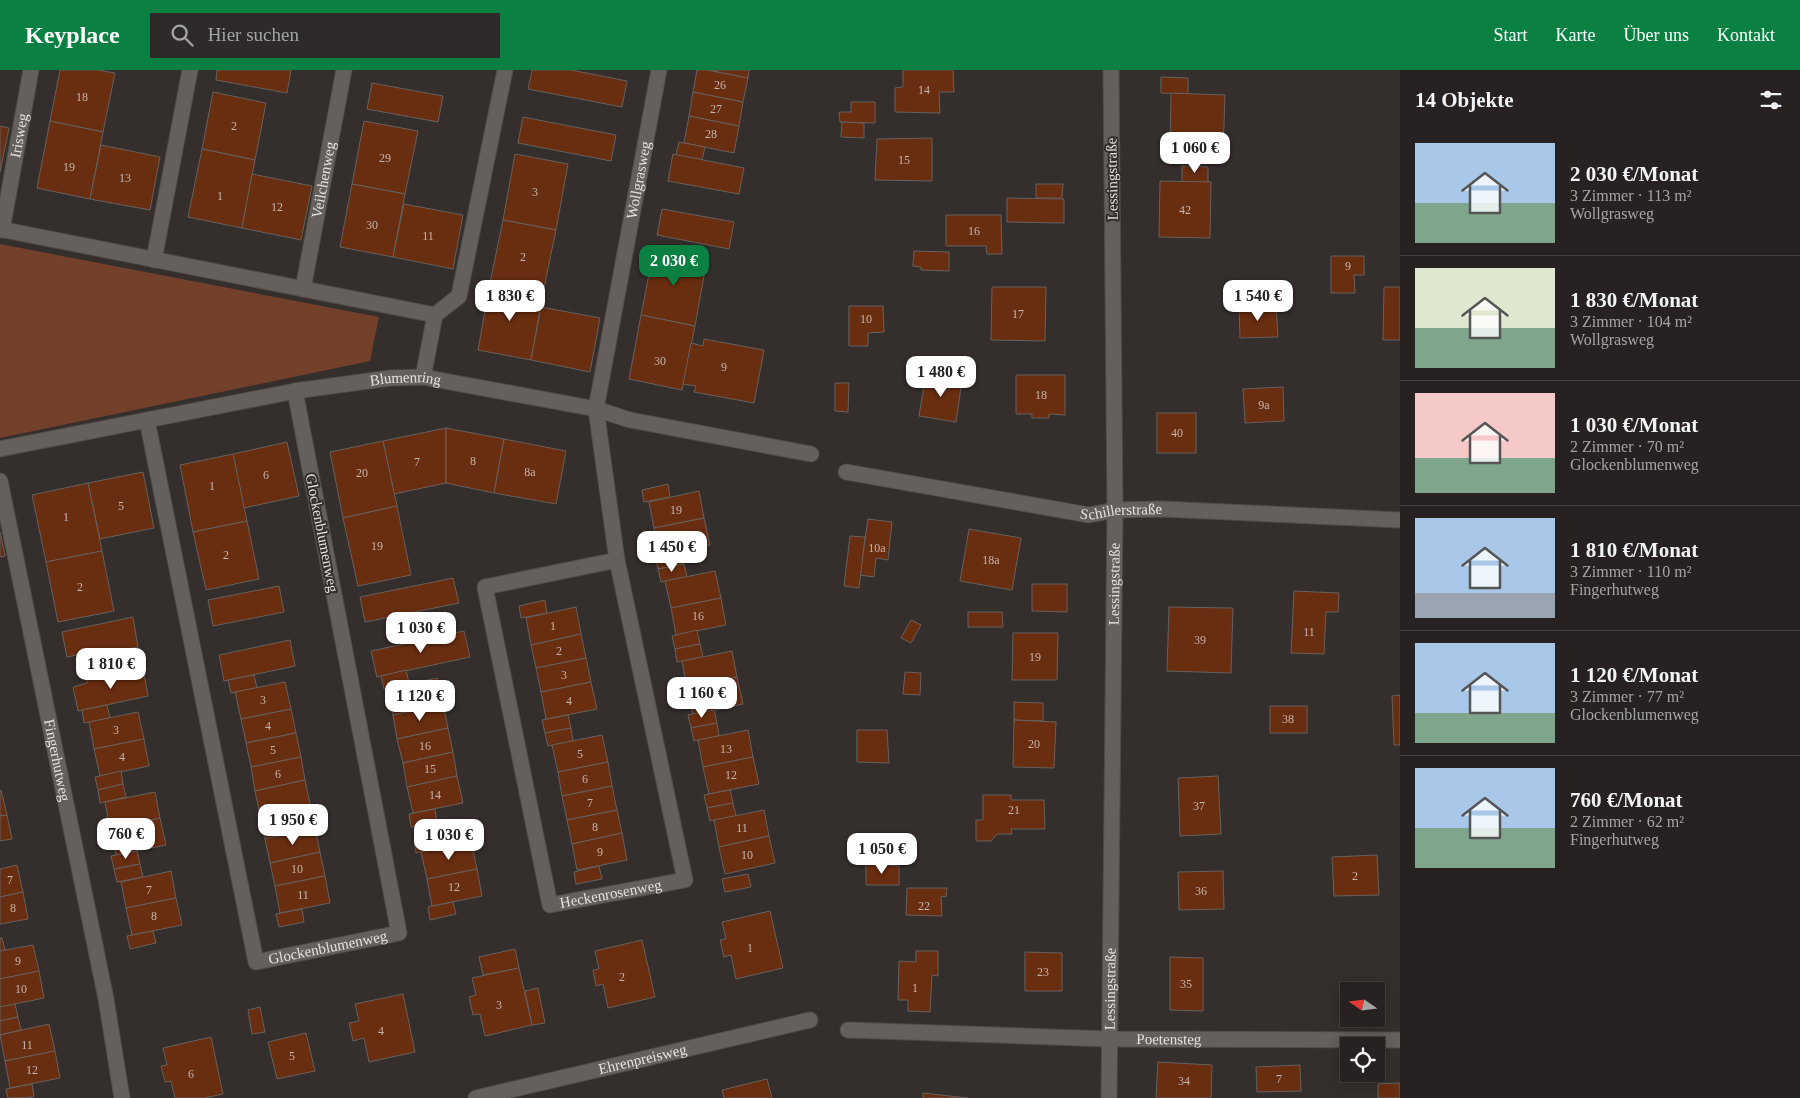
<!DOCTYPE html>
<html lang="de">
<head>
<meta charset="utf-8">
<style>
  :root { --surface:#272221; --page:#2f2a2a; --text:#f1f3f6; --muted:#a4a4a5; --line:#433f3f; --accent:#0b8043 }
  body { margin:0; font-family:"Times New Roman",serif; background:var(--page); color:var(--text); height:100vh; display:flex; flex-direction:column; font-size:19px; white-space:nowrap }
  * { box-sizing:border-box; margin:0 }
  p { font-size:16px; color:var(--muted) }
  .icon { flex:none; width:28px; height:28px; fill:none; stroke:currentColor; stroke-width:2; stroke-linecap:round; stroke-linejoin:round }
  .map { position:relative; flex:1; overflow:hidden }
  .side { display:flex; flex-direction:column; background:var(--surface); width:400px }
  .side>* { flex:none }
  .needle { width:32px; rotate:284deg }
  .tools { position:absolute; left:1340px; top:912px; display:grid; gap:10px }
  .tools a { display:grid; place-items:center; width:45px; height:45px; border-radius:0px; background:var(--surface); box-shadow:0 2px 12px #0003,0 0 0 1px var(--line); font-size:25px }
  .price { position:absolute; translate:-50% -42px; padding:0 11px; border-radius:10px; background:#fff; color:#222; font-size:16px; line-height:32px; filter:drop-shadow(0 1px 2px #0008) }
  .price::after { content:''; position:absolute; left:50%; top:30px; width:15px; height:11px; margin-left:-8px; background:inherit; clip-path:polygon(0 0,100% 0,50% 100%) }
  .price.on { background:var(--accent); color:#fff }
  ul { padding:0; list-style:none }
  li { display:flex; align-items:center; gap:15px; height:125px; padding:0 15px }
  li+li { border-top:1px solid var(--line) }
  li span { display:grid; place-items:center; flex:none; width:140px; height:100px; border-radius:0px; color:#555 }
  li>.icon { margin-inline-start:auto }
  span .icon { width:60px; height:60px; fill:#fffc; stroke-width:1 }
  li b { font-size:21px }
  h2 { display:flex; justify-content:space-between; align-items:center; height:60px; padding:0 15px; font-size:21px }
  header { display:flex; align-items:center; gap:30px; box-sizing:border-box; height:70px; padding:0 25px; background:var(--accent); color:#fff }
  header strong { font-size:24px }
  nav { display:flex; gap:28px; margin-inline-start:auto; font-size:18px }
  .search { width:350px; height:45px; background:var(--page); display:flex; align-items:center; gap:12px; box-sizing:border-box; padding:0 18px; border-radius:0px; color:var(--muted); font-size:19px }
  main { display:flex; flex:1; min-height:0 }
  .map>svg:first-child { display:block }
</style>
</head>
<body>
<header>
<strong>Keyplace</strong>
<div class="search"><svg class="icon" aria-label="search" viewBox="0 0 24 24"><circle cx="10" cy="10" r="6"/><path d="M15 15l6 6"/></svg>Hier suchen</div>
<nav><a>Start</a><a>Karte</a><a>Über uns</a><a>Kontakt</a></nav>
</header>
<main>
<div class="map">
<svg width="1400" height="1028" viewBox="0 0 1400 1028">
  <rect width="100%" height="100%" fill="#342e2c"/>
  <path fill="#73402a" d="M0,174L379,247L370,291L0,368Z"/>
  <g fill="#692d10" stroke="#67615e">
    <path d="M60,0H98L115,3L103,62L50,51Z"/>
    <path d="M217,0H291L287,23L216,10Z"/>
    <path d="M532,0H571L627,11L622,37L528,19Z"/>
    <path d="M697,0H708L748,8L743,32L693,22Z"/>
    <path d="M708,0H749L748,8Z"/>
    <path d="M903,0H953L954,22H939L940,43L895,42V18L903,17Z"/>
    <path d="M1161,7L1188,8V24L1161,23Z"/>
    <path d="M372,13L443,26L438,52L367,39Z"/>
    <path d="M213,22L266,33L255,90L202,79Z"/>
    <path d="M693,22L743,32L739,56L689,46Z"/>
    <path d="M1171,23L1225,25L1223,84L1170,83Z"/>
    <path d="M851,32H875V53L840,52L839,42H851Z"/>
    <path d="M689,46L739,56L734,83L684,73Z"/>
    <path d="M523,47L616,65L611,91L518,73Z"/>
    <path d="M50,51L103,62L90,129L37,118Z"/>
    <path d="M364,51L418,61L405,124L352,114Z"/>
    <path d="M842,52L864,53V68L841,67Z"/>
    <path d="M0,56L9,58L0,102Z"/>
    <path d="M932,68V111L875,110L877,69Z"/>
    <path d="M679,72L705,77L702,90L676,85Z"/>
    <path d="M101,75L160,87L150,140L90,129Z"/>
    <path d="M202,79L255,90L242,158L188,147Z"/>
    <path d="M515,84L568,94L556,160L503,150Z"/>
    <path d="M673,84L744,98L739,124L668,111Z"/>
    <path d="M1182,96L1208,97V112H1182Z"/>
    <path d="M252,104L312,116L301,170L242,158Z"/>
    <path d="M1160,111L1211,112L1210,168L1159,167Z"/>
    <path d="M352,114L405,124L393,187L340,177Z"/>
    <path d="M1036,114H1063L1062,128H1036Z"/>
    <path d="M1007,128L1064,129V153L1007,152Z"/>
    <path d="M404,134L463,145L453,199L393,187Z"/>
    <path d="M662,139L734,152L729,179L657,165Z"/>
    <path d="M946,145H1001L1002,184H987L986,176H946Z"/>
    <path d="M503,150L556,160L543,223L490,213Z"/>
    <path d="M654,179L707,189L695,256L641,245Z"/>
    <path d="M914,181L949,182V201L921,200V197L913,196Z"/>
    <path d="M1331,186H1364V205H1354L1355,223H1331Z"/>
    <path d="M490,213L543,223L531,290L478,280Z"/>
    <path d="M992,217H1046L1045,271L991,270Z"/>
    <path d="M1384,217H1400V270H1383Z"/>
    <path d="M1276,235L1278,267L1240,268L1239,236Z"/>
    <path d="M849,236H883L884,262L868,263V276H849Z"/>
    <path d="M541,237L600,248L590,302L531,290Z"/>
    <path d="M641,245L695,256L682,320L629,309Z"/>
    <path d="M704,269L764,280L754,333L694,322L696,316L683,314L691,273L703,276Z"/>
    <path d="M926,304L962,310L956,352L919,346Z"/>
    <path d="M1016,305H1065V345L1049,344V348H1032V344H1016Z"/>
    <path d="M835,313H849L848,342L835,341Z"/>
    <path d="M1283,317L1284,351L1245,353L1243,319Z"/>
    <rect x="1157" y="343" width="39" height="40"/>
    <path d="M446,358V413L394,424L383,371Z"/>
    <path d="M446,358L504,369L494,423L446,413Z"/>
    <path d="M504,369L566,381L556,434L494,423Z"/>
    <path d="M383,371L397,436L343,448L330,382Z"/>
    <path d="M287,372L299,426L244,438L233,384Z"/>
    <path d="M233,384L247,451L193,462L180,395Z"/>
    <path d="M143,402L154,458L100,469L88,413Z"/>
    <path d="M88,413L102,481L46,492L32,425Z"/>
    <path d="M668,414L670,427L644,432L642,420Z"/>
    <path d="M699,421L704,448L654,458L649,432Z"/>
    <path d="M397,436L411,505L358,516L343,448Z"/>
    <path d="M704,448L710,475L660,485L654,458Z"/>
    <path d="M868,449L892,452L888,490L876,488L874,507L860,505Z"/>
    <path d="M247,451L259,509L206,520L193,462Z"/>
    <path d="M969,459L1021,468L1012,520L960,511Z"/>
    <path d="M0,462L5,486L0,487Z"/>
    <path d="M850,466L865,467L859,518L844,516Z"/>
    <path d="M102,481L114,541L58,552L46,492Z"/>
    <path d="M681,481L684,494L658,499L655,486Z"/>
    <path d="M684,494L687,507L661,512L658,499Z"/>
    <path d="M715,501L721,528L671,538L665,511Z"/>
    <path d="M453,508L459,533L365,552L360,527Z"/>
    <path d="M1032,514H1067V542L1032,541Z"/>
    <path d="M279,516L284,542L213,556L208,530Z"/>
    <path d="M1294,521L1339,523L1338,542H1326L1324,584L1291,583Z"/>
    <path d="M721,528L726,555L676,565L671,538Z"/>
    <path d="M545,530L547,543L521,548L519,536Z"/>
    <path d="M576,537L581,564L531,575L526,548Z"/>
    <path d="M1169,537L1233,538L1231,603L1167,601Z"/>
    <path d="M968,542H1002L1003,557H968Z"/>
    <path d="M133,547L138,577L81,588V584L67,587L62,562Z"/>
    <path d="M911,550L921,555L911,573L901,568Z"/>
    <path d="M697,560L700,574L675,579L672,566Z"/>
    <path d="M464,561L470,587L377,607L371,581Z"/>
    <path d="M1013,563H1058L1057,610H1012Z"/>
    <path d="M581,564L586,588L536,598L531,575Z"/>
    <path d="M290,570L295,596L224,611L219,585Z"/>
    <path d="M700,574L703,587L677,592L675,579Z"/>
    <path d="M732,581L737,607L687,618L682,591Z"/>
    <path d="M586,588L591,612L541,622L536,598Z"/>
    <path d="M143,598L148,626L78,641L73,617L87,613V610Z"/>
    <path d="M406,600L409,613L384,619L381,606Z"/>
    <path d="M905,602L921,603L920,625L903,624Z"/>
    <path d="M254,605L257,618L231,623L228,610Z"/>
    <path d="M737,607L743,634L693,645L687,618Z"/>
    <path d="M437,608L443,634L393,645L387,618Z"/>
    <path d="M285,612L291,639L241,649L235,622Z"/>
    <path d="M591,612L597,639L546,649L541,622Z"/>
    <path d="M1400,625V675H1394L1392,626Z"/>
    <path d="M1014,632L1043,633V651L1014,650Z"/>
    <path d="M443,634L448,658L397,669L393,645Z"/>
    <path d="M107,635L110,648L84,653L82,640Z"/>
    <rect x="1270" y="636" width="37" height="27"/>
    <path d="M291,639L296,663L246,673L241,649Z"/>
    <path d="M714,640L717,653L691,658L688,645Z"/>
    <path d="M138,642L144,669L94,679L89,652Z"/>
    <path d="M568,645L571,658L545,663L542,650Z"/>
    <path d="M1014,650L1056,652L1054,698L1013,697Z"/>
    <path d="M717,653L719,666L694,671L691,658Z"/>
    <path d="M448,658L453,682L403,693L397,669Z"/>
    <path d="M571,658L573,671L548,676L545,663Z"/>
    <path d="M748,660L753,687L703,697L698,670Z"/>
    <path d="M857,660H887L889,693L857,692Z"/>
    <path d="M296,663L301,687L251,697L246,673Z"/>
    <path d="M602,665L608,692L558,702L552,675Z"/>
    <path d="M144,669L149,696L100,706L94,679Z"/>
    <path d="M453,682L457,706L407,717L403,693Z"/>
    <path d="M301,687L305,710L255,721L251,697Z"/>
    <path d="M753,687L759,714L709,724L703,697Z"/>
    <path d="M608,692L612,716L562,726L558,702Z"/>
    <path d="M121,701L123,714L98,720L95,707Z"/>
    <path d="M457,706L463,733L413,743L407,717Z"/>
    <path d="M1218,706L1221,764L1180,766L1178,708Z"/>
    <path d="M305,710L310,734L260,745L255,721Z"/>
    <path d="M123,714L126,727L100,733L98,720Z"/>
    <path d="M612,716L617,740L567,750L562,726Z"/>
    <path d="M1,720L7,745L0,746V721Z"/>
    <path d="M730,720L733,733L707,738L704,725Z"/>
    <path d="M155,722L160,748L110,759L105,732Z"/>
    <path d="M983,725H1011V730H1044L1045,759H1011L1012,764H997L991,771H976V750H983Z"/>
    <path d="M733,733L736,746L710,751L707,738Z"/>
    <path d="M310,734L315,758L265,769L260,745Z"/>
    <path d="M435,739L437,752L411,757L409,744Z"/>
    <path d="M617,740L622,763L572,774L567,750Z"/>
    <path d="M764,740L769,766L719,777L714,750Z"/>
    <path d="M7,745L12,769L0,771V746Z"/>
    <path d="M160,748L166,775L116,785L110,759Z"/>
    <path d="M315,758L320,782L270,793L265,769Z"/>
    <path d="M622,763L627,790L577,800L572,774Z"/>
    <path d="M440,765L443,778L416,783L414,770Z"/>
    <path d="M769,766L775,793L725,804L719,777Z"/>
    <path d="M471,772L477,799L427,809L421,782Z"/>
    <path d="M137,781L140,794L114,799L111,786Z"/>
    <path d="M320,782L325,806L275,816L270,793Z"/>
    <path d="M1377,785L1379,825L1334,826L1332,787Z"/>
    <path d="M890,793L889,795L899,796V815H866V794Z"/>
    <path d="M140,794L143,807L117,812L114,799Z"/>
    <path d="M17,795L23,822L0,827V799Z"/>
    <path d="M599,796L602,809L576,814L574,802Z"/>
    <path d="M477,799L482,826L432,836L427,809Z"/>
    <path d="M171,801L176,828L126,838L121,812Z"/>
    <path d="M1223,801L1224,839L1179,840L1178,802Z"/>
    <path d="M748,804L751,817L725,822L722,809Z"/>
    <path d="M325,806L330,833L280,843L275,816Z"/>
    <path d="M907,818H947L946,827L941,826L942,846L906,845Z"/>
    <path d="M23,822L28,849L0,854V827Z"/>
    <path d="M176,828L182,855L132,865L126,838Z"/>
    <path d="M453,832L456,844L430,850L428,837Z"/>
    <path d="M302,839L304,852L279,857L276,844Z"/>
    <path d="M770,841L783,898L736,909L731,885L724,887L720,870L726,869L722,852Z"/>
    <path d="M153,861L156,873L130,879L127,866Z"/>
    <path d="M0,868H2L5,880L0,881Z"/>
    <path d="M642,870L655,927L608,938L603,914L596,916L593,900L599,899L595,881Z"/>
    <path d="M33,875L39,901L0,909V881Z"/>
    <path d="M515,879L519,898L483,905L479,887Z"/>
    <path d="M916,881H938V906L932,905L930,942L908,941V930H898L899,891L916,892Z"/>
    <path d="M1025,882L1062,883V921H1025Z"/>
    <path d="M1170,887L1203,888V941L1170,940Z"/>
    <path d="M519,898L532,955L485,966L480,944L473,945L469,927L476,925L472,908Z"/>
    <path d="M39,901L44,928L0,937V909Z"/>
    <path d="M538,918L545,953L532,955L525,921Z"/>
    <path d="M403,924L415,982L369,992L364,968L353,971L349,953L359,951L355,934Z"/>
    <path d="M15,934L18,947L0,951V937Z"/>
    <path d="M260,937L265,962L252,964L248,940Z"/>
    <path d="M18,947L21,960L0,965V951Z"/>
    <path d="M49,954L55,981L5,991L0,965Z"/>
    <path d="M306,963L315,1001L277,1009L268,972Z"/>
    <path d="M211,967L223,1024L205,1028H175L171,1011L165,1012L161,996L167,995L163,978Z"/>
    <path d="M55,981L60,1008L10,1018L5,991Z"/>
    <path d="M1158,992L1212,995L1211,1028H1156Z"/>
    <path d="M1300,995L1301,1021L1257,1022L1256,997Z"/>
    <path d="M767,1009L772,1028H724L722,1020Z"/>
    <path d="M1400,1013V1028H1378V1014Z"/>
    <path d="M32,1014L34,1027L8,1028L6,1019Z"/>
    <path d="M923,1023L968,1028H923Z"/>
  </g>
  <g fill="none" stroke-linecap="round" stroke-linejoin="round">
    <defs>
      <g id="street">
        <path d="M0,159L435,245"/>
        <path id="s1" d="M2,160L31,0"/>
        <path d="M154,190L190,0"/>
        <path id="s2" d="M303,219L344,0"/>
        <path d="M435,245L459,226L505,0"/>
        <path d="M423,307L435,245"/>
        <path id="s3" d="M147,350L256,892L399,863L295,321"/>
        <path id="s4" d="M0,379L295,321L390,308L423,307L596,339L630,350L811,384"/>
        <path id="s5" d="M846,402L1089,445L1115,440L1161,439L1400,450"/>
        <path id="s6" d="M0,411L106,929L122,1028"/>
        <path id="s7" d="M617,490L485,517L550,835L685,810L617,490L596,339L659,0"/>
        <path id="s8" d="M848,960L1109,969L1400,970"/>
        <path id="s9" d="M476,1028L810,950"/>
        <path id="s10" d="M1109,1028L1115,440L1111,0"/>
      </g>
    </defs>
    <use href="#street" stroke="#504b49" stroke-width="17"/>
    <use href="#street" stroke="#66605d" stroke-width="15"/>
  </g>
  <g text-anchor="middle" stroke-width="4" stroke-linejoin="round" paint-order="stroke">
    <g font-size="12" fill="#c6b4ab">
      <text x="720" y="19">26</text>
      <text x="924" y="24">14</text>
      <text x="82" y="31">18</text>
      <text x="716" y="43">27</text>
      <text x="234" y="60">2</text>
      <text x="711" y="68">28</text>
      <text x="385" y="92">29</text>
      <text x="904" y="94">15</text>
      <text x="69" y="101">19</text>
      <text x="125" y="112">13</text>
      <text x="535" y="126">3</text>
      <text x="220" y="130">1</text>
      <text x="277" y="141">12</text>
      <text x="1185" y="144">42</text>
      <text x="372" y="159">30</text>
      <text x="974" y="165">16</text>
      <text x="428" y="170">11</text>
      <text x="523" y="191">2</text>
      <text x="1348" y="200">9</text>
      <text x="1018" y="248">17</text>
      <text x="866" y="253">10</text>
      <text x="660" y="295">30</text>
      <text x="724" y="301">9</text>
      <text x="1041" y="329">18</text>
      <text x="1264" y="339">9a</text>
      <text x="1177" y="367">40</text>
      <text x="473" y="395">8</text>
      <text x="417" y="396">7</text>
      <text x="530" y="406">8a</text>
      <text x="362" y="407">20</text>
      <text x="266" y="409">6</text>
      <text x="212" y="420">1</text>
      <text x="121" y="440">5</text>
      <text x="676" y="444">19</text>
      <text x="66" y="451">1</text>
      <text x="377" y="480">19</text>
      <text x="877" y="482">10a</text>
      <text x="226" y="489">2</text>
      <text x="991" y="494">18a</text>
      <text x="80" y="521">2</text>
      <text x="698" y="550">16</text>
      <text x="553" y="560">1</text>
      <text x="1309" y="566">11</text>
      <text x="1200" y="574">39</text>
      <text x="559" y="585">2</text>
      <text x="1035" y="591">19</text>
      <text x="564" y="609">3</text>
      <text x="263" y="634">3</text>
      <text x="569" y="635">4</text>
      <text x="1288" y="653">38</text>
      <text x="268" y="660">4</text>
      <text x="116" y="664">3</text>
      <text x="1034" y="678">20</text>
      <text x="425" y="680">16</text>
      <text x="726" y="683">13</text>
      <text x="273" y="684">5</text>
      <text x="580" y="688">5</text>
      <text x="122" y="691">4</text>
      <text x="430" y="703">15</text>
      <text x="278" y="708">6</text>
      <text x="731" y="709">12</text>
      <text x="585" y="713">6</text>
      <text x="435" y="729">14</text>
      <text x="590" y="737">7</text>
      <text x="1199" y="740">37</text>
      <text x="1014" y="744">21</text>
      <text x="595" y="761">8</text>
      <text x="742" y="762">11</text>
      <text x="600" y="786">9</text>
      <text x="747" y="789">10</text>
      <text x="297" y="803">10</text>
      <text x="1355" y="810">2</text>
      <text x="10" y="814">7</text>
      <text x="454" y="821">12</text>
      <text x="149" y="824">7</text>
      <text x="1201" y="825">36</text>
      <text x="303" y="829">11</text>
      <text x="924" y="840">22</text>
      <text x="13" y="842">8</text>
      <text x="154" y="850">8</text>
      <text x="750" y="882">1</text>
      <text x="18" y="895">9</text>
      <text x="1043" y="906">23</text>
      <text x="622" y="911">2</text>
      <text x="1186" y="918">35</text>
      <text x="915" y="922">1</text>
      <text x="21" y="923">10</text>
      <text x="499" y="939">3</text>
      <text x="381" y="965">4</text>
      <text x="27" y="979">11</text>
      <text x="292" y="990">5</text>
      <text x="32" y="1004">12</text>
      <text x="191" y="1008">6</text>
      <text x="1279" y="1013">7</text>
      <text x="1184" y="1015">34</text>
    </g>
    <g font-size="15" fill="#e5e1df" stroke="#342e2c">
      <text dy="5" stroke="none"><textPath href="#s1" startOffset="96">Irisweg</textPath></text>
      <text transform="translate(1112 109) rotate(-91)" y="5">Lessingstraße</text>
      <text dy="5" stroke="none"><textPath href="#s2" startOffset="111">Veilchenweg</textPath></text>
      <text dy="5" stroke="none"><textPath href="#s7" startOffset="1309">Wollgrasweg</textPath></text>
      <text dy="5" stroke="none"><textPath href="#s4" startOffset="412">Blumenring</textPath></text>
      <text dy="5" stroke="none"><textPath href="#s5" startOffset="279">Schillerstraße</textPath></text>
      <text transform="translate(322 463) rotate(79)" y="5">Glockenblumenweg</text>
      <text dy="5" stroke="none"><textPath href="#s10" startOffset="514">Lessingstraße</textPath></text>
      <text dy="5" stroke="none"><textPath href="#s6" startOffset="285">Fingerhutweg</textPath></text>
      <text dy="5" stroke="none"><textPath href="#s7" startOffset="521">Heckenrosenweg</textPath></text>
      <text dy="5" stroke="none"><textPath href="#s3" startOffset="626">Glockenblumenweg</textPath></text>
      <text dy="5" stroke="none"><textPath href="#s10" startOffset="109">Lessingstraße</textPath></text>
      <text dy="5" stroke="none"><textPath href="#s8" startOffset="321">Poetensteg</textPath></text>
      <text dy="5" stroke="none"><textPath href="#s9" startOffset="171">Ehrenpreisweg</textPath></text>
    </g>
  </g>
</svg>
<div class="tools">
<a><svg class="needle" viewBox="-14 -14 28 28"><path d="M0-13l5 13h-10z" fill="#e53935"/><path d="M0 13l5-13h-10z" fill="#a4a4a5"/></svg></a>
<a><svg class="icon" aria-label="locate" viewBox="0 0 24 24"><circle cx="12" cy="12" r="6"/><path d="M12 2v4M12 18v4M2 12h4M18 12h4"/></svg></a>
</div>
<b class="price" style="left:1195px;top:104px">1 060 €</b>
<b class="price on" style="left:674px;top:217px">2 030 €</b>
<b class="price" style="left:510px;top:252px">1 830 €</b>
<b class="price" style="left:1258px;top:252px">1 540 €</b>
<b class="price" style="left:941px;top:328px">1 480 €</b>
<b class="price" style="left:672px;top:503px">1 450 €</b>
<b class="price" style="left:421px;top:584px">1 030 €</b>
<b class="price" style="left:111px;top:620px">1 810 €</b>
<b class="price" style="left:702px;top:649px">1 160 €</b>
<b class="price" style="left:420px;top:652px">1 120 €</b>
<b class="price" style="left:293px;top:776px">1 950 €</b>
<b class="price" style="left:126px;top:790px">760 €</b>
<b class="price" style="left:449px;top:791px">1 030 €</b>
<b class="price" style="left:882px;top:805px">1 050 €</b>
</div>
<section class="side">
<h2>14 Objekte<svg class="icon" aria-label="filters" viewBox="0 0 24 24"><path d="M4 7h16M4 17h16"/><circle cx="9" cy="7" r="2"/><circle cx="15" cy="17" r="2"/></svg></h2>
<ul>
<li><span style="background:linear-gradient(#a9c7e8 60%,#7fa58c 0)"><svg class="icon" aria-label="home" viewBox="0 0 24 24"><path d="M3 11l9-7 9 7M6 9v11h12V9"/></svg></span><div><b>2 030 €/Monat</b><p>3 Zimmer · 113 m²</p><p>Wollgrasweg</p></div></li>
<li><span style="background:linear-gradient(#dfe7d0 60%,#7fa58c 0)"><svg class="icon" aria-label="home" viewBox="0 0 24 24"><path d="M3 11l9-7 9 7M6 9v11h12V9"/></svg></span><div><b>1 830 €/Monat</b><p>3 Zimmer · 104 m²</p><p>Wollgrasweg</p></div></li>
<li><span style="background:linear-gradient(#f6c9c9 65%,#7fa58c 0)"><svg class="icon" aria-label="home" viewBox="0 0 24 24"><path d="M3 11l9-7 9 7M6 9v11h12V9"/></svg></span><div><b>1 030 €/Monat</b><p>2 Zimmer · 70 m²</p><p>Glockenblumenweg</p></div></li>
<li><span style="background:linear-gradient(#a9c7e8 75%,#9aa5b1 0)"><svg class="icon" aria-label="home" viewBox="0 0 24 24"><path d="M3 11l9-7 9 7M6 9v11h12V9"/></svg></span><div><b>1 810 €/Monat</b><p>3 Zimmer · 110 m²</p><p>Fingerhutweg</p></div></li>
<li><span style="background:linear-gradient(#a9c7e8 70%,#7fa58c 0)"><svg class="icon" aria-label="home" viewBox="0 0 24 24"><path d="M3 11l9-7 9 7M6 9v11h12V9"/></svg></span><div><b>1 120 €/Monat</b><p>3 Zimmer · 77 m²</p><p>Glockenblumenweg</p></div></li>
<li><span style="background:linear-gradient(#a9c7e8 60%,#7fa58c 0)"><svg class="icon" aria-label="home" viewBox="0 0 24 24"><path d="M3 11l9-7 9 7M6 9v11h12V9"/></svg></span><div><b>760 €/Monat</b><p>2 Zimmer · 62 m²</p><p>Fingerhutweg</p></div></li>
</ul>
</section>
</main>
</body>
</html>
